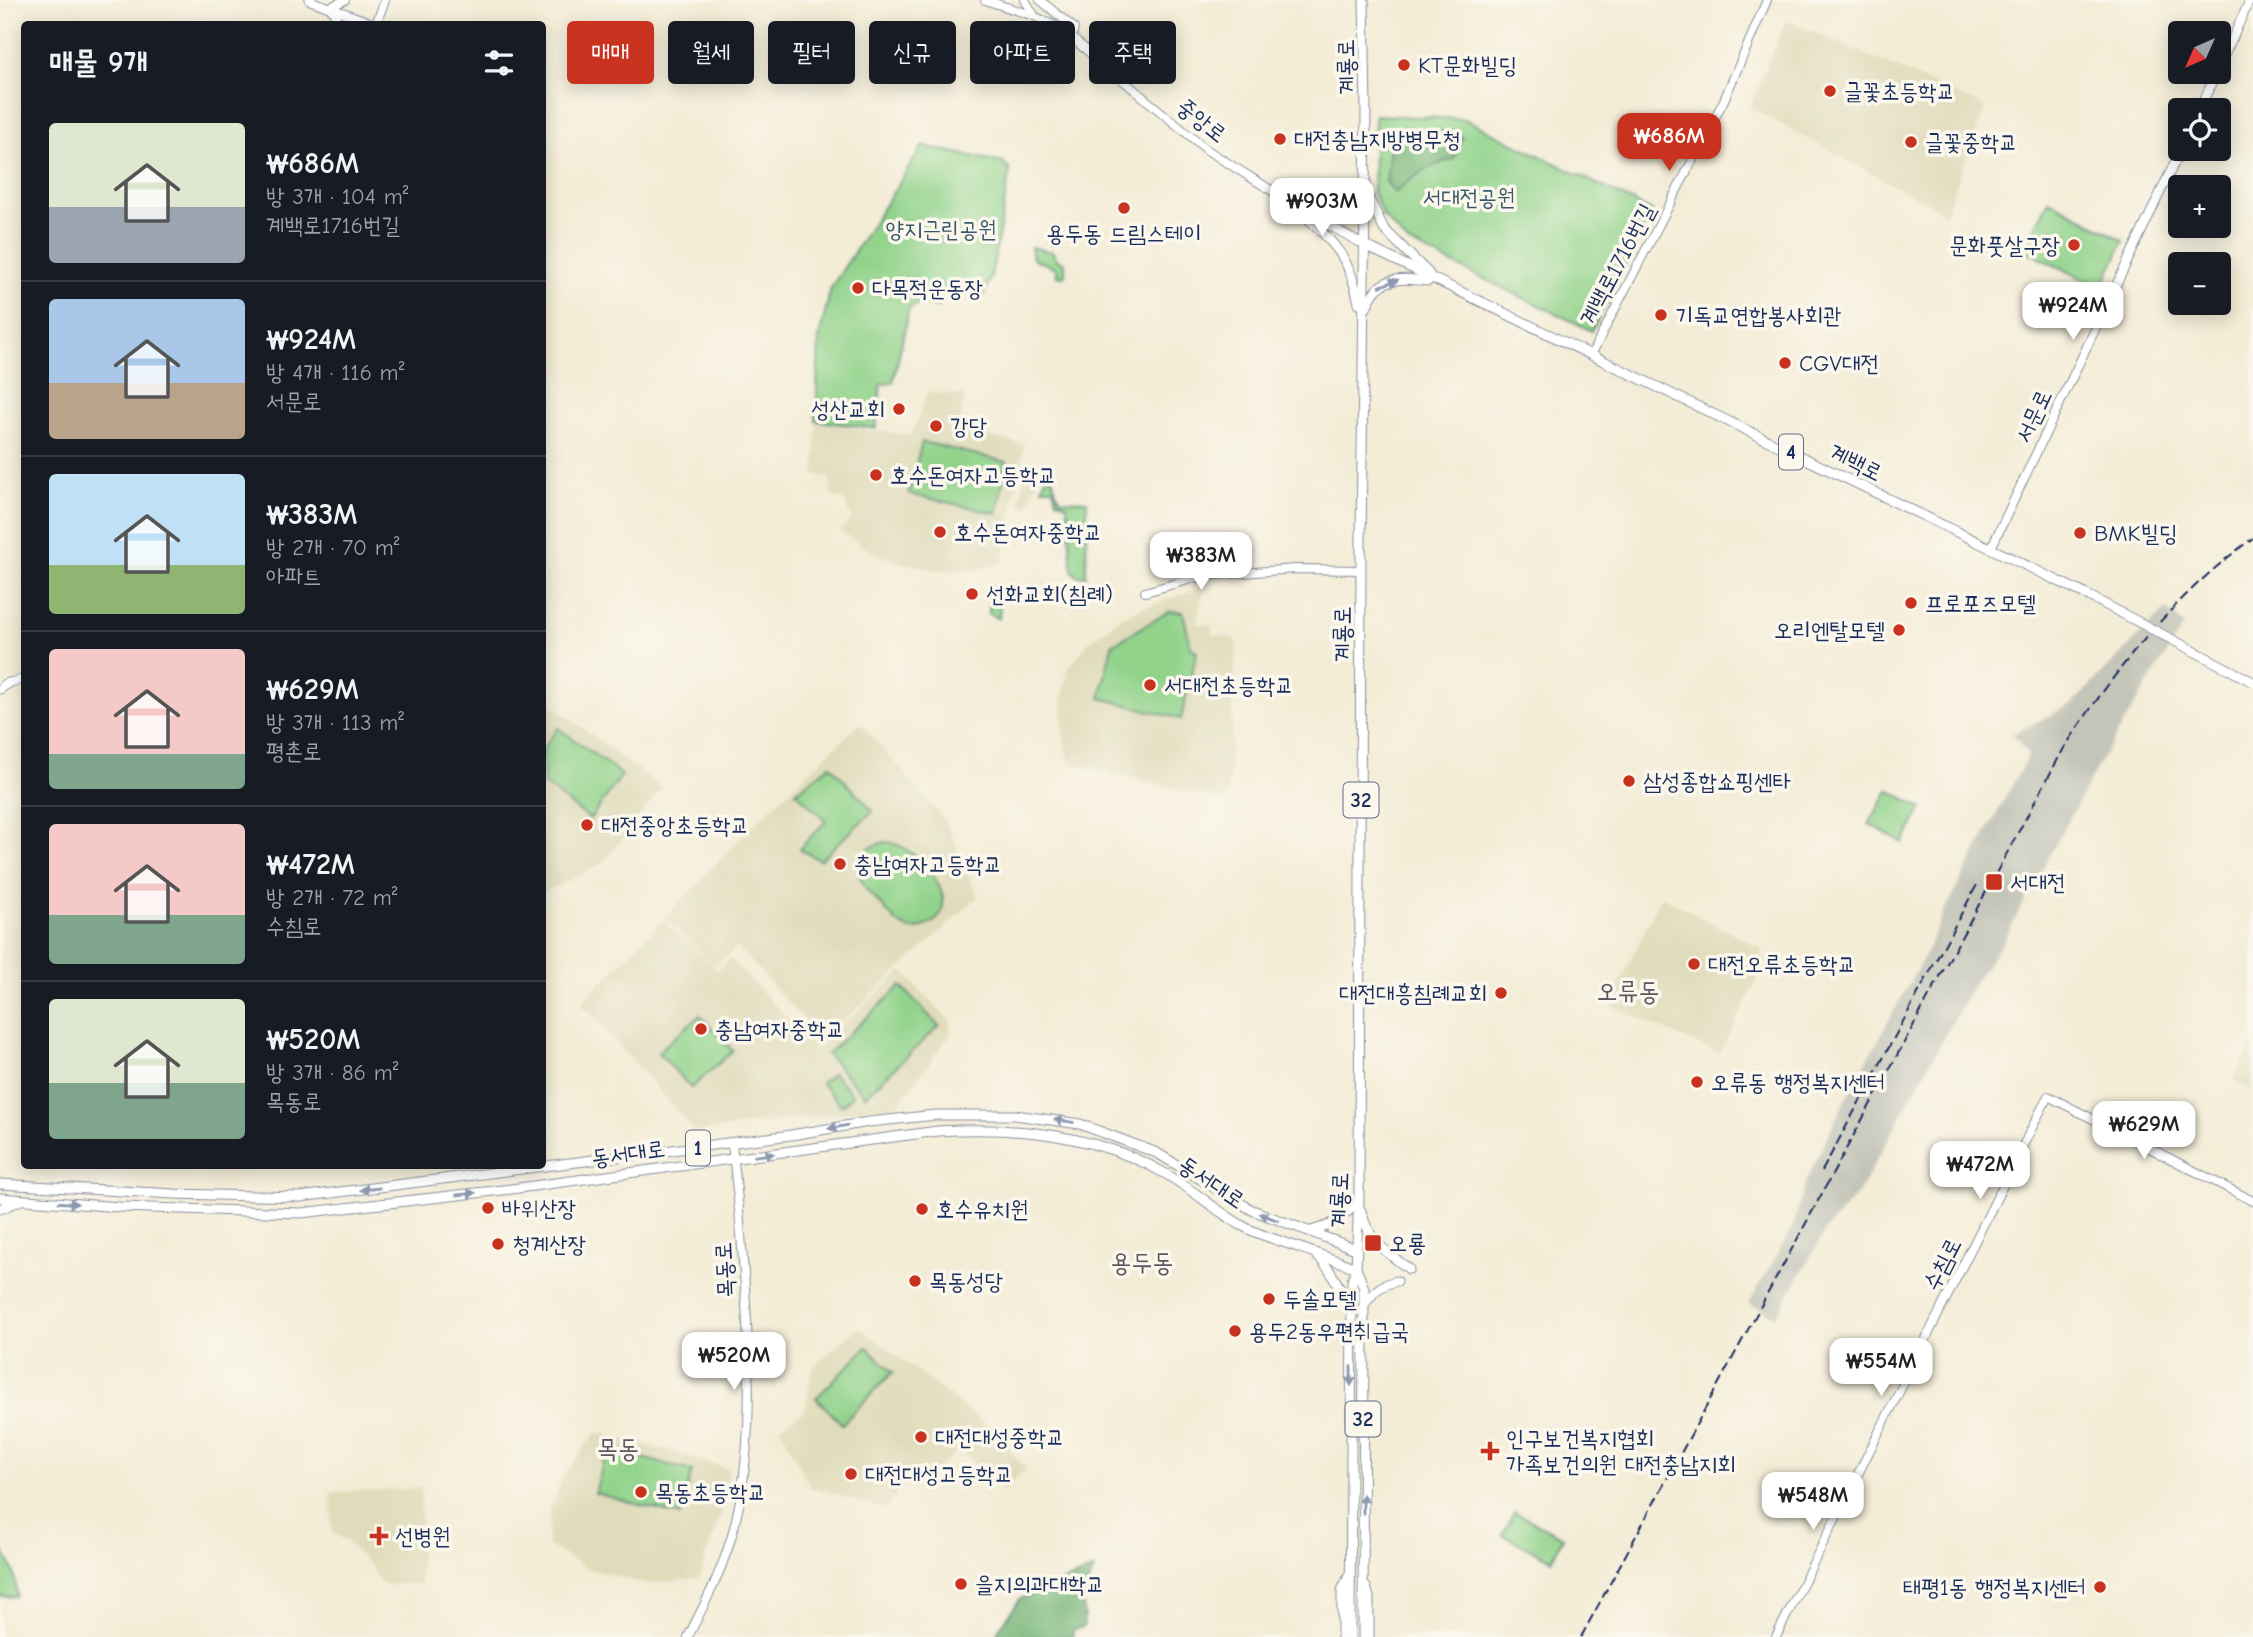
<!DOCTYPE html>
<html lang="ko">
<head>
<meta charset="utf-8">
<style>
  :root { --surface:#171b24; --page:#242831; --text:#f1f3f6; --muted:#9ea1a6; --line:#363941; --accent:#c8321e }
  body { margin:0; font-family:"Comic Neue","Poor Story",sans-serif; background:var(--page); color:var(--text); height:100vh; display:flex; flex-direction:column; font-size:26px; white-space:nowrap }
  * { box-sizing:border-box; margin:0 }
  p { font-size:23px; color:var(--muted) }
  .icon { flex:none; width:38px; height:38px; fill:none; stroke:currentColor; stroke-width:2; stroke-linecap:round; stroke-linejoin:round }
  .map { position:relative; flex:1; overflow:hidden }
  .sheet { position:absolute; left:21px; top:21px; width:525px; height:1148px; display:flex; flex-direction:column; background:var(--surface); border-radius:7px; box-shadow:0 4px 18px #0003 }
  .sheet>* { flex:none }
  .banner { position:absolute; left:567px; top:21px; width:665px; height:63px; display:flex; gap:14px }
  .needle { width:46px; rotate:225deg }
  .fabs { position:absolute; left:2168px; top:21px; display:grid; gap:14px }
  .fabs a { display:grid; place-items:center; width:63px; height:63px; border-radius:7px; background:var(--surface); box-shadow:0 4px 18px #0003; font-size:35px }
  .price { position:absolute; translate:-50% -60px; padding:0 16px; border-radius:14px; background:#fff; color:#222; font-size:23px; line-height:46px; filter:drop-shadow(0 2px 4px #0008) }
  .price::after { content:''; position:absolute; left:50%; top:42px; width:21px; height:16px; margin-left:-10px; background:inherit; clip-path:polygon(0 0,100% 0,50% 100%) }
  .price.current { background:var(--accent); color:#fff }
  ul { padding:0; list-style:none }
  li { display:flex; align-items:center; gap:21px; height:175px; padding:0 28px }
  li+li { border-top:2px solid var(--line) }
  li span { display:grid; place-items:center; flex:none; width:196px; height:140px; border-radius:7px; color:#555 }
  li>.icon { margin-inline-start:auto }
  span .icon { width:84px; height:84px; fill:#fffc; stroke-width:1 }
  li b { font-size:30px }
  h2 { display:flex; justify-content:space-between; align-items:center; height:84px; padding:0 28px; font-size:30px }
  .pill { padding:0 24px; border-radius:7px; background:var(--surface); box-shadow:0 4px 18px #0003; font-size:24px; line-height:63px }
  .pill.current { background:var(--accent); color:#fff }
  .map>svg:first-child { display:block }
</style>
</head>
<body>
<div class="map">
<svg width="2253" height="1637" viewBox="0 0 2253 1637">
  <rect width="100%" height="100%" fill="#fbf7ec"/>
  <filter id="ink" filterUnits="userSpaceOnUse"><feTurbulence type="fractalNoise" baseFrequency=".0143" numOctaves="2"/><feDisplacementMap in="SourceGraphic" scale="14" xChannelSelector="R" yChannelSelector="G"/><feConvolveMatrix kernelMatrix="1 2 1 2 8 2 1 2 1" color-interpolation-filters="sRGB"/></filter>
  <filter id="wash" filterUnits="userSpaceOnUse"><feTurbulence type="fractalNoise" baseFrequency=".00686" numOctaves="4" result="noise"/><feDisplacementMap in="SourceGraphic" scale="28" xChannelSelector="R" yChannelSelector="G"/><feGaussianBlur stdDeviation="1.57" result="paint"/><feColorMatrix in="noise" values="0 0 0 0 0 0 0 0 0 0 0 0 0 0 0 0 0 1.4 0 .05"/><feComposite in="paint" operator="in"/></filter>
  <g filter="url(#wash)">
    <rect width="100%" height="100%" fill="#f3ecd6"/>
    <g fill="#e0dcbb">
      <path d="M1786,20L1986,107L1945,213L1750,107Z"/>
      <path d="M928,392L965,396L960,422L967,432L1024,444L1003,563L972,570H937L895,561L870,551L840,531L851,519L844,499L831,496L830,478L814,474L817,424L911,435Z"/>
      <path d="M1026,468L1040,473L1028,507L1019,504Z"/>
      <path d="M1205,587L1196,623L1212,626V634L1237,640L1227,801L1070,763L1063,736L1062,702L1068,669L1088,643L1122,617L1146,606Z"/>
      <path d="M545,700L662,788L603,863L543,893L542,703Z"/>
      <path d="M860,723L945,820L978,897L823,1040L737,947L714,967L665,918L746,832Z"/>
      <path d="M1661,896L1762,949L1758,978L1719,1054L1609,1005Z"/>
      <path d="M663,920L716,970L730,958L816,1049L902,971L951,1022L950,1035L898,1105L696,1132L581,1003Z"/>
      <path d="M2253,1042V1091L2233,1080Z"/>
      <path d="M859,1327L983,1422L1026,1468L1003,1492L959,1449L920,1487L906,1481L902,1483L887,1510L810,1487L780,1427L805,1410L813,1367Z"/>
      <path d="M596,1433L668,1450L729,1469L722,1512L699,1578L646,1584L588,1569L548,1545L550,1509L564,1474Z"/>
      <path d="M421,1488L420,1584L382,1585L371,1567L344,1539L332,1533L331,1492Z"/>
    </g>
    <path fill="#c4c5b9" d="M2166,609L2184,625L2100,762L2001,945L1975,981L1859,1192L1827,1228L1776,1317L1749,1303L1793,1227L1806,1181L1844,1102L1926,953L1944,912L2028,755L2013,734L2072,704Z"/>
    <g fill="#91d38b" stroke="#568174" stroke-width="2">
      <path d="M1375,115L1465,119L1652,211L1592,331L1407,242L1382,215L1373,192Z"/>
      <path d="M923,146L1004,163L1010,170L991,278L983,296L946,287L943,291L939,307L919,303L909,309L893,383L881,384L876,428L816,421L819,338L831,288Z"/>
      <path d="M2049,200L2124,241L2102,288L2023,250Z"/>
      <path d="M1031,247L1053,252L1056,259L1065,263V276L1057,275L1056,268L1033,259Z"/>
      <path d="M922,442L1007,462L997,513L908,494Z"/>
      <path d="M1046,477H1052L1056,492L1062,500L1087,501L1086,576H1077L1072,570L1067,505L1057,500L1053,488H1042Z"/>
      <path d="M990,586L1001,590L999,619L989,614Z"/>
      <path d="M1170,611L1183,612L1191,648L1197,651L1181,719L1100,698L1112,645Z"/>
      <path d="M558,728L622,775L590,819L543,784V749Z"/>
      <path d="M830,765L873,811L820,860L799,849L826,821L796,792Z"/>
      <path d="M1888,790L1922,808L1903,843L1869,824Z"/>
      <path d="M885,842C916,842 974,910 923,927C919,929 913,930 907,928C897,925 890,915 883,907C876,900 866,892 862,882C853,863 865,846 885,842Z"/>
      <path d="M901,986L939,1026L865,1096L827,1054Z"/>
      <path d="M700,1015L733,1051L691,1088L658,1052Z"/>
      <path d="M833,1073L853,1095L842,1106L821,1083Z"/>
      <path d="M867,1347L893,1372L842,1424L816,1398Z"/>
      <path d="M607,1449L692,1471L680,1516L595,1493Z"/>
      <path d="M1514,1512L1563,1537L1552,1560L1503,1535Z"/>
      <path d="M0,1547C12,1563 16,1577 17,1597L0,1596Z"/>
    </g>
    <g fill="#74b577" stroke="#48726a" stroke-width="2">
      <path d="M1435,131L1462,137L1454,159C1428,166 1415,175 1395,193L1386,182L1391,139L1431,142Z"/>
      <path d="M1094,1569L1083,1595L1084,1627L1073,1630V1637H997L998,1631L1020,1599Z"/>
    </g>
  </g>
  <g filter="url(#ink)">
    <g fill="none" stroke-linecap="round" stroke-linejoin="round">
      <defs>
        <g id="secondary">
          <path d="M309,0L375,24"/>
          <path d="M985,0L1034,16L1061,29L1207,150L1298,207"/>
          <path d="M1025,0L1034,15"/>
          <path d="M1040,0L1074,28L1072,37"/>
          <path d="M330,7L340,24"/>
          <path d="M330,7L345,0"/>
          <path d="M376,24L385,0"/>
          <path d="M2219,67L2250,0"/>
          <path d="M2199,110L2217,72"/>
          <path d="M1309,214L1364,245"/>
          <path d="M1591,355L1724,100L1767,0"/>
          <path d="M1991,548L2181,149"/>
          <path d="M1145,592L1202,576L1295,569L1361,570"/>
          <path d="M4,684L24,679"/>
          <path d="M688,1637C707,1600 725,1565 735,1524C751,1458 750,1390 747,1323C744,1263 739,1203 732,1143"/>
          <path d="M1776,1637L2048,1096L2253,1201"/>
        </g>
        <g id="primary">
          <path d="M1367,195L1384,229L1429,274"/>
          <path d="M1294,205C1330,240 1349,252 1359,303"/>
          <path d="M1299,207C1341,222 1338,227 1365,191"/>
          <path d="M1364,245L2087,595"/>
          <path d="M1366,308C1378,275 1399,278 1428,281"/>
          <path d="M0,689L9,683"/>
          <path d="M0,1184L174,1194L300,1197L791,1135L869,1122L936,1115H1015L1080,1124L1157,1153L1252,1210L1356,1249"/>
          <path d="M0,1198L120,1207L301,1213L511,1189L938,1131C1015,1126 1098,1135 1166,1174C1192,1189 1215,1210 1241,1225C1254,1233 1271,1238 1286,1243C1309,1251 1333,1259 1356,1268"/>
          <path d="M0,1209L21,1200"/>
          <path d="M1361,1211C1369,1242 1385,1251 1409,1269"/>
          <path d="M1308,1232L1330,1225L1359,1203"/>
          <path d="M1316,1255C1334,1271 1338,1289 1352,1307"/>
          <path d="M1356,1268L1364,1288L1363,1637"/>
          <path d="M1363,1307C1373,1292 1379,1285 1397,1281"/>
          <path d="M1366,1587L1369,1597V1637"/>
          <path d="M1342,1637V1590L1350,1574"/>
          <path d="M1350,1637L1352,1281L1356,1268L1359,1197L1361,543L1366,109L1364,0"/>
        </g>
      </defs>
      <use href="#secondary" stroke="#878e9a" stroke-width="10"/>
      <use href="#primary" stroke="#878e9a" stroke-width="11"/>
      <use href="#secondary" stroke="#fff" stroke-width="8"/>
      <use href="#primary" stroke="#fff" stroke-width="9"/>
      <g stroke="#1b2f5e" stroke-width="2" stroke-dasharray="10 5" stroke-linecap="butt">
        <path d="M1822,1171L1979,881"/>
        <path d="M1581,1637L2063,750C2114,670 2176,594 2253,538"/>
      </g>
      <defs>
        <path id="primary-bridge" d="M2087,595L2253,682"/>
      </defs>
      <use href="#primary-bridge" stroke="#878e9a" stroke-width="11" stroke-linecap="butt"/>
      <use href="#primary-bridge" stroke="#fff" stroke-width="9"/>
    </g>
    <defs><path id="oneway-solid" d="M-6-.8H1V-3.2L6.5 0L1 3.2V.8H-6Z" transform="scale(1.75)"/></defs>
    <g fill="#8d97ae">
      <use href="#oneway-solid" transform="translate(1389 283) rotate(-20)"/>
      <use href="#oneway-solid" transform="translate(1064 1121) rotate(-171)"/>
      <use href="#oneway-solid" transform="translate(838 1127) rotate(170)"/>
      <use href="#oneway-solid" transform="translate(764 1155) rotate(-7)"/>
      <use href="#oneway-solid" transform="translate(370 1189) rotate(174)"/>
      <use href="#oneway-solid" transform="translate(466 1194) rotate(-6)"/>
      <use href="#oneway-solid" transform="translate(68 1203) rotate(4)"/>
      <use href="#oneway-solid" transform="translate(1269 1217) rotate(-158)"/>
      <use href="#oneway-solid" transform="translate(1351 1376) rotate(90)"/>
      <use href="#oneway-solid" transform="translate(1363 1504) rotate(-90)"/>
    </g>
  </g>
  <g fill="#c8321e" stroke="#fbf7ec" stroke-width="2.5">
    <circle cx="1404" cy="65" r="7"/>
    <circle cx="1830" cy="91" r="7"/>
    <circle cx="1280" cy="139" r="7"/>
    <circle cx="1911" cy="142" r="7"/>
    <circle cx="1124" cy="208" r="7"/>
    <circle cx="2074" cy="245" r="7"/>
    <circle cx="858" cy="288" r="7"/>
    <circle cx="1661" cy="315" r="7"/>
    <circle cx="1785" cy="363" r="7"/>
    <circle cx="899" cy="409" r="7"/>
    <circle cx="936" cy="426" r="7"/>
    <circle cx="876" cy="475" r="7"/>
    <circle cx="940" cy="532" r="7"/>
    <circle cx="2080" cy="533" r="7"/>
    <circle cx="972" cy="594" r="7"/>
    <circle cx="1911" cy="603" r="7"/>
    <circle cx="1899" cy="630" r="7"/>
    <circle cx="1150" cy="685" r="7"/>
    <circle cx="1629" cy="781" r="7"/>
    <circle cx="587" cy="825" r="7"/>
    <circle cx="840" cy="864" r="7"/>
    <rect x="1985" y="873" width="18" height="18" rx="3.5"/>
    <circle cx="1694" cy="964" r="7"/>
    <circle cx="1501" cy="993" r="7"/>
    <circle cx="701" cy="1029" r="7"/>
    <circle cx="1697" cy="1082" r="7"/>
    <circle cx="488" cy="1208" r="7"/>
    <circle cx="922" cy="1209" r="7"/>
    <rect x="1364" y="1234" width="18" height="18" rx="3.5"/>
    <circle cx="498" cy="1244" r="7"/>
    <circle cx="915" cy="1281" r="7"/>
    <circle cx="1269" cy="1299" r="7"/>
    <circle cx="1235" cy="1331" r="7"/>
    <circle cx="921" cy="1437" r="7"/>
    <path d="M1486.5 1440.5h7v7h7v7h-7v7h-7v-7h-7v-7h7z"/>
    <circle cx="851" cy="1474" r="7"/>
    <circle cx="641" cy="1492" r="7"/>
    <path d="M375.5 1525.5h7v7h7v7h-7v7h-7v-7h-7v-7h7z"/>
    <circle cx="961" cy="1584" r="7"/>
    <circle cx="2100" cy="1587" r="7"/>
  </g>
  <g text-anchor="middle" stroke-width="7" stroke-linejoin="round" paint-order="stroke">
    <g fill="#fbf7ec" stroke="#5e6b89" stroke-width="2">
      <rect x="1779" y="434.5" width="24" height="35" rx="5"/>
      <rect x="1343.5" y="782.5" width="35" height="35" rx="5"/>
      <rect x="686" y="1130.5" width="24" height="35" rx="5"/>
      <rect x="1345.5" y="1401.5" width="35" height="35" rx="5"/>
    </g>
    <g font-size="21" font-weight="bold" fill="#1b2f5e">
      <text x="1791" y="459">4</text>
      <text x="1361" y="807">32</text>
      <text x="698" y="1155">1</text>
      <text x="1363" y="1426">32</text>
    </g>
    <g font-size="23" fill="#1b2f5e" stroke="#fbf7ec" text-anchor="start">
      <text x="1418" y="73">KT문화빌딩</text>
      <text x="1844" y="99">글꽃초등학교</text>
      <text x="1294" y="147">대전충남지방병무청</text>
      <text x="1925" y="150">글꽃중학교</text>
      <text x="1124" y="241" text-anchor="middle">용두동 드림스테이</text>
      <text x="2060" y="253" text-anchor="end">문화풋살구장</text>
      <text x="872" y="296">다목적운동장</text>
      <text x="1675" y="323">기독교연합봉사회관</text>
      <text x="1799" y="371">CGV대전</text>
      <text x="885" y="417" text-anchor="end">성산교회</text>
      <text x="950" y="434">강당</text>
      <text x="890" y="483">호수돈여자고등학교</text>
      <text x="954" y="540">호수돈여자중학교</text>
      <text x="2094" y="541">BMK빌딩</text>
      <text x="986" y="602">선화교회(침례)</text>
      <text x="1925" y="611">프로포즈모텔</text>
      <text x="1885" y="638" text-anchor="end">오리엔탈모텔</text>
      <text x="1164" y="693">서대전초등학교</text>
      <text x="1643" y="789">삼성종합쇼핑센타</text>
      <text x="601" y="833">대전중앙초등학교</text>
      <text x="854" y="872">충남여자고등학교</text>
      <text x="2010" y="890">서대전</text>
      <text x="1708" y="972">대전오류초등학교</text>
      <text x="1487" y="1001" text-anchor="end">대전대흥침례교회</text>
      <text x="715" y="1037">충남여자중학교</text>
      <text x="1711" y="1090">오류동 행정복지센터</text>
      <text x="502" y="1216">바위산장</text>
      <text x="936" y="1217">호수유치원</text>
      <text x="1389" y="1251">오룡</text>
      <text x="512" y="1252">청계산장</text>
      <text x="929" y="1289">목동성당</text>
      <text x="1283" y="1307">두솔모텔</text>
      <text x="1249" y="1339">용두2동우편취급국</text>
      <text x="935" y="1445">대전대성중학교</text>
      <text x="1506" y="1446">인구보건복지협회<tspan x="1506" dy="26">가족보건의원 대전충남지회</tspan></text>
      <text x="865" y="1482">대전대성고등학교</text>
      <text x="655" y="1500">목동초등학교</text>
      <text x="395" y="1544">선병원</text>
      <text x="975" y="1592">을지의과대학교</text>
      <text x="2086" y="1595" text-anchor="end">태평1동 행정복지센터</text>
    </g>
    <g font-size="23" fill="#1b2f5e" stroke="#fbf7ec">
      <text transform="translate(1346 67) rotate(-91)" y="8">계룡로</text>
      <text transform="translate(1202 120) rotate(38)" y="8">중앙로</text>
      <text transform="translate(1617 264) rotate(-62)" y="8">계백로1716번길</text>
      <text transform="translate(2033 416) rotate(-65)" y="8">서문로</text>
      <text transform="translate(1856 462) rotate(26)" y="8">계백로</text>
      <text transform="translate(1342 634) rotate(-90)" y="8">계룡로</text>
      <text transform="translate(628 1153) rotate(-8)" y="8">동서대로</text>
      <text transform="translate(1212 1182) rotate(34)" y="8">동서대로</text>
      <text transform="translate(1339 1200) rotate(-88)" y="8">계룡로</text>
      <text transform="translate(1942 1264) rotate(-63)" y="8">수침로</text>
      <text transform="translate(724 1270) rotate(-93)" y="8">목동로</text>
    </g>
    <g font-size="23" fill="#385869" stroke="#fbf7ec">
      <text x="1469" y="205">서대전공원</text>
      <text x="941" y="237">양지근린공원</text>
    </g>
    <g font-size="26" fill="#5e565e" stroke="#fbf7ec">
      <text x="1628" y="1000">오류동</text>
      <text x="1142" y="1271">용두동</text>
      <text x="618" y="1457">목동</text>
    </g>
  </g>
</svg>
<div class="fabs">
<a><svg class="needle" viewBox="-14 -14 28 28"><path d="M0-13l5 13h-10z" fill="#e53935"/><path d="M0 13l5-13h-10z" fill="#9ea1a6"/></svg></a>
<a><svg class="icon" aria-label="locate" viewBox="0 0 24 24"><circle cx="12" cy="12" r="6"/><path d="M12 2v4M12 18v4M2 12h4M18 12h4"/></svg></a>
<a>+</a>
<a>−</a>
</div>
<b class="price current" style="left:1669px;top:173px">₩686M</b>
<b class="price" style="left:1322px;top:238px">₩903M</b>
<b class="price" style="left:2073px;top:342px">₩924M</b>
<b class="price" style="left:1201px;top:592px">₩383M</b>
<b class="price" style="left:2144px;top:1161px">₩629M</b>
<b class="price" style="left:1980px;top:1201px">₩472M</b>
<b class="price" style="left:734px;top:1392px">₩520M</b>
<b class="price" style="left:1881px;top:1398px">₩554M</b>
<b class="price" style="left:1813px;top:1532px">₩548M</b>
<div class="banner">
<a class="pill current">매매</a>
<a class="pill">월세</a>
<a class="pill">필터</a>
<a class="pill">신규</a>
<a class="pill">아파트</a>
<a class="pill">주택</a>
</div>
<section class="sheet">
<h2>매물 9개<svg class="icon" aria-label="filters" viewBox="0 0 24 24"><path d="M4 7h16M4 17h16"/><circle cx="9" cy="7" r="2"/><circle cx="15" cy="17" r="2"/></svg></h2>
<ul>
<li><span style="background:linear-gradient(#dfe7d0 60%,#9aa5b1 0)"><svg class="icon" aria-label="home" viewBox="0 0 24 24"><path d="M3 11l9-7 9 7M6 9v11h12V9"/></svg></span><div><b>₩686M</b><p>방 3개 · 104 m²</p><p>계백로1716번길</p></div></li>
<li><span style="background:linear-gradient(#a9c7e8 60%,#b9a48a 0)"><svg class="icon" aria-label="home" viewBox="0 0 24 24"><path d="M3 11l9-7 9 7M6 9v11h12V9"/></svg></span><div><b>₩924M</b><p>방 4개 · 116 m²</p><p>서문로</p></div></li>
<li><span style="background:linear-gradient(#bfe0f5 65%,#8fb573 0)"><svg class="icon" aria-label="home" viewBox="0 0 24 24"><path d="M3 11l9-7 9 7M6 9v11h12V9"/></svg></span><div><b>₩383M</b><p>방 2개 · 70 m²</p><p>아파트</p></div></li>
<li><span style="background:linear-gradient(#f6c9c9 75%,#7fa58c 0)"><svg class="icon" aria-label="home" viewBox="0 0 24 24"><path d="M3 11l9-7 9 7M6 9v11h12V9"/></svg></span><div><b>₩629M</b><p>방 3개 · 113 m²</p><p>평촌로</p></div></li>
<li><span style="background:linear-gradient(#f6c9c9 65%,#7fa58c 0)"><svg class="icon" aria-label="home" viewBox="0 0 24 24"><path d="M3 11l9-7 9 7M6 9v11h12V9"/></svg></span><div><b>₩472M</b><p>방 2개 · 72 m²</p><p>수침로</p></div></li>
<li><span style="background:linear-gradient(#dfe7d0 60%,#7fa58c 0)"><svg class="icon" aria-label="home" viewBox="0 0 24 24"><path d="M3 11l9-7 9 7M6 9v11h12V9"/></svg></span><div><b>₩520M</b><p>방 3개 · 86 m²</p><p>목동로</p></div></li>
</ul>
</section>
</div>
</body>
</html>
